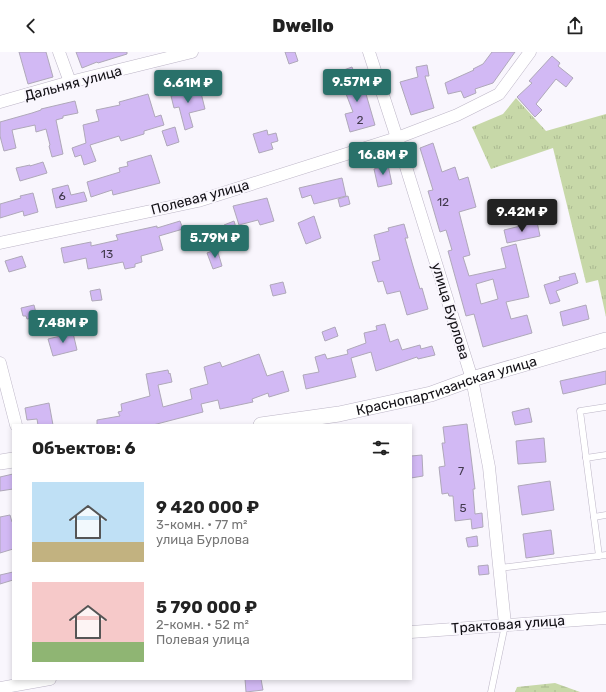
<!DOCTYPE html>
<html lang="ru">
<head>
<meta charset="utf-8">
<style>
  :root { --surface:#fff; --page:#f2f2f2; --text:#222; --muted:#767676; --accent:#29716a }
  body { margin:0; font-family:Rubik,sans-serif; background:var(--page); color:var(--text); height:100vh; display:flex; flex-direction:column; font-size:15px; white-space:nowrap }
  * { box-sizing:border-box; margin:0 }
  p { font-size:13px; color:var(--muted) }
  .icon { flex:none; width:22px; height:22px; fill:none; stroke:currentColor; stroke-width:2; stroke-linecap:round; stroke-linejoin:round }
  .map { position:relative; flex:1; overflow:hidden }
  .drawer { position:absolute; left:12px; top:372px; width:400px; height:256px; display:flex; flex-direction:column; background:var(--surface); border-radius:0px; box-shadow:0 2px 6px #0003 }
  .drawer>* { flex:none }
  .price { position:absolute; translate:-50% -34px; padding:0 9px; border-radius:4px; background:var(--accent); color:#fff; font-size:13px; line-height:26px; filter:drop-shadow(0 1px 2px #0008) }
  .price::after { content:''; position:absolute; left:50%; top:24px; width:12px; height:9px; margin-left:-6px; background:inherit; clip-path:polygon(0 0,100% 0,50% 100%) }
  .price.current { background:#222; color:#fff }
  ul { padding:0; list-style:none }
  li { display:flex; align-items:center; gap:12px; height:100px; padding:0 20px }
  li span { display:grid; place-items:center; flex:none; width:112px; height:80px; border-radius:0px; color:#555 }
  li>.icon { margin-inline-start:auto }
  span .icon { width:48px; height:48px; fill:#fffc; stroke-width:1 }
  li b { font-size:17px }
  h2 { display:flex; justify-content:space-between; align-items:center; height:48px; padding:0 20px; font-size:17px }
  header { display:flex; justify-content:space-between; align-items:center; height:52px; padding:0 20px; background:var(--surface); font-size:18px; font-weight:800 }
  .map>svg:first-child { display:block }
</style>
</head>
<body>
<header><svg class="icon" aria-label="back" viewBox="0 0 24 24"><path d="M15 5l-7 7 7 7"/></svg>Dwello<svg class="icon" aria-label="share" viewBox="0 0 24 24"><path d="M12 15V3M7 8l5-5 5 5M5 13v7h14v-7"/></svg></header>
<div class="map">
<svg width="606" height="640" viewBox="0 0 606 640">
  <defs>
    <pattern id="grass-tufts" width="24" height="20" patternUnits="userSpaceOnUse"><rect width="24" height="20" fill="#c7d8a8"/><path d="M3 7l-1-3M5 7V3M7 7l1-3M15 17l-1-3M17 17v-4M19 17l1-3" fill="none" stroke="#aab890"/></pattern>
    <pattern id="wetland-marsh" width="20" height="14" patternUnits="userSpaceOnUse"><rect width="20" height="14" fill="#c7d8a8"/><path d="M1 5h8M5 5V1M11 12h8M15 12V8" fill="none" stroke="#aab890"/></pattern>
  </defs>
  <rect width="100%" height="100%" fill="#f9f6fd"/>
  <path fill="url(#grass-tufts)" d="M516,46L546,79L606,62V265L598,228L586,231L553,96L491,117L472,75L503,62Z"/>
  <path fill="url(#wetland-marsh)" d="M555,631L580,640H515L517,635Z"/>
  <g fill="#d2b9f4" stroke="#afa8b9" fill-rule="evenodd">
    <path d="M19,0H46L53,25L28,32Z"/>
    <path d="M76,0H127V2L98,11L97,10L82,16Z"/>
    <path d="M285,0H295L298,9L289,12Z"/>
    <path d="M492,0H515L493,31L475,37L476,41L464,46L461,39L448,42L445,31L474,18L473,17L483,12Z"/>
    <path d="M552,4L560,11L558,14L573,26L566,35L556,27L536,52L542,58L535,65L517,45L532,31L529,29Z"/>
    <path d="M427,13L429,24H425L434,56L411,63L400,30L418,25L416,15Z"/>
    <path d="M352,15L360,35L365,33L368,42H366L375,73L350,80L345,62L353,60L343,34L346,33L341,19Z"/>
    <path d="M199,33L205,57L189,61L193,75L185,78L179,55L174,56L171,44L176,43L175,40Z"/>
    <path d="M148,42L155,65L161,63L164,73L144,79V82L121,89L119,84L90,93L96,109L84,113L81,103L75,105L72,96L86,91L83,73L99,69L96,58L120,53L119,50Z"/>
    <path d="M75,49L78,61L63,64V66L56,68L63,102L52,105L49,94L50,93L46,77L36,80L35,73L12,78L16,96L4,99L0,84V70L32,61L41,58V57Z"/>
    <path d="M175,75L179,90L167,94L162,79Z"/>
    <path d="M267,78L268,83L276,81L278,89L271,91L273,97L259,101L253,82Z"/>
    <path d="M433,91L442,120L455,115L459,128L468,125L476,155L459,160L470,203L463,205L469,224L506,216L501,196L516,192L529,245L506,250L511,267L527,263L532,281L483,295L474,262L466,264L448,199L452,198L446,178L440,180L428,139L433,138L420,96ZM493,227L498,247L481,252L476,232Z"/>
    <path d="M151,103L160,131L113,143L112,138L91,145L87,130L120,120L119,116L128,114L127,110Z"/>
    <path d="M43,110L47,121L20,129L16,116L30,113V114Z"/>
    <path d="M388,113L392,132L378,135L374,117Z"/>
    <path d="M342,126L346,144L314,152L311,143L302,146L299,136Z"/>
    <path d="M68,133L71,143L84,140L87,149L56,156L52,137Z"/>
    <path d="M33,141L38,160L24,164L23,159L0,166V152L21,146L20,144Z"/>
    <path d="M348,144L350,152L340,155L338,147Z"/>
    <path d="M267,146L274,169L260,173L258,168L239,173L233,154Z"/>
    <path d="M314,164L321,186L306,192L298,171Z"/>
    <path d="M180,169L183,177L159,184L163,198L141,204L142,210L135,212V215L125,217L123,210L88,217L86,206L64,211L61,196L91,190V194L118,188L116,183L157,174V176Z"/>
    <path d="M234,169L240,189L231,192L224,173Z"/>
    <path d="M537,170L540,184L507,191L504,178Z"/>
    <path d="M404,172L408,186H405L413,214L420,237L422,236L428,257L407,263L400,239L387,242L383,229L378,230L372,210L380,208L374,183L389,179L388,176Z"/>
    <path d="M217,197L222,214L213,217L207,201Z"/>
    <path d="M22,204L26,215L9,220L5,209Z"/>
    <path d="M575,221L578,231L556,239L560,249L550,252L544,233L560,228L559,225Z"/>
    <path d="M283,230L286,241L273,244L270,233Z"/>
    <path d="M100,237L102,248L92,249L90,239Z"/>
    <path d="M34,253L37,265L27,267L26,264H23L21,256Z"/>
    <path d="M586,253L589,267L563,274L560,260Z"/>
    <path d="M385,272L390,290L398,287L402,298L420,293L421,297L432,294L435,303L418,307L417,305L376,319L371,300L351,306L356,325L306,337L303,323L319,320L315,305L325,302L327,307L348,302L347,298L366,291L364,281L377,278L376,274Z"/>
    <path d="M335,275L338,284L325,289L322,280Z"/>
    <path d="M73,281L77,298L53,304L48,287Z"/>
    <path d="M259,302L267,324L283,319L289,339L269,345L268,341L252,347L253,350L220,357L218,348L201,352L203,360L153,373H97V368L120,364L118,360L122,359L121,352L150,344L146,322L168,318L169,322L170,321L172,330L158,333L163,355L192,347L190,337L208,332L204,315L220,310L222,315Z"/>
    <path d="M606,319V332L563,342L560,329Z"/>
    <path d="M49,351L53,373H38L37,367L27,368L25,356Z"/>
    <path d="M529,356L532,370L515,373L512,360Z"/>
    <path d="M467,372L475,437H473L475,462L482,461L483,475L472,477L471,467L455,469L453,444H449L448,441L442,442L439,415L445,414L442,391H445L443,375Z"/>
    <path d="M544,386L546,410L518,412L516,389Z"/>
    <path d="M422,403L423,424L411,426V404Z"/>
    <path d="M13,422V437L0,439V425Z"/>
    <path d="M550,429L554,458L522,463L518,434Z"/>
    <path d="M10,463L12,470L13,469V497L0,501V465Z"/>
    <path d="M551,478L554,502L526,506L523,482Z"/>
    <path d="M477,484L478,494L468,495L466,486Z"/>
    <path d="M488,513L489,522L479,523L478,514Z"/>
    <path d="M13,520V528L0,532V523Z"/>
    <path d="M245,627H261L263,638L246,640Z"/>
  </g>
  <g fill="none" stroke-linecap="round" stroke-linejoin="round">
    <defs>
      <g id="service">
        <path d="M586,406L606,403"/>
        <path d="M594,465L606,463"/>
        <path d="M599,504L580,359L606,355"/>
        <path d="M499,516L606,503"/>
        <path d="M491,640L505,573"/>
      </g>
      <g id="minor">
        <path d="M59,0L70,30"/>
        <path d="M369,0L397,86L472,327L489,415L505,572"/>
        <path d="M0,50L70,30L192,0"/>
        <path d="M0,191L198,149L397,86L457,63L499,42L530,0"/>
        <path d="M0,311L16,373"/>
        <path d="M411,580L606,566"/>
        <path d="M0,636L50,627"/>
      </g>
      <g id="tertiary">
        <path id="s1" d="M261,373L339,362L431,342L472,327L606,288"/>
        <path d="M0,410L13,408"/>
      </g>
    </defs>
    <use href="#service" stroke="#bdb6c7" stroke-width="7"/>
    <use href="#minor" stroke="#bdb6c7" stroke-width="13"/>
    <use href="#tertiary" stroke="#bdb6c7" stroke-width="16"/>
    <use href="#service" stroke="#fff" stroke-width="6"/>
    <use href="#minor" stroke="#fff" stroke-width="12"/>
    <use href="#tertiary" stroke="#fff" stroke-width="15"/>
  </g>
  <g text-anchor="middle" stroke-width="4" stroke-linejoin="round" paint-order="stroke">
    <g font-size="12" fill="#423a4d">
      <text x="360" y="72">2</text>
      <text x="62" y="148">6</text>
      <text x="443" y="154">12</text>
      <text x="107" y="206">13</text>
      <text x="461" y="423">7</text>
      <text x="463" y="460">5</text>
    </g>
    <g font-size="14" fill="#121015" stroke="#f9f6fd">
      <text transform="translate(73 31) rotate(-15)" y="5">Дальняя улица</text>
      <text transform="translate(200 145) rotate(-15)" y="5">Полевая улица</text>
      <text transform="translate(451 259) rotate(73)" y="5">улица Бурлова</text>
      <text dy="5" stroke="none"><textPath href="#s1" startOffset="190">Краснопартизанская улица</textPath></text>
      <text transform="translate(508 572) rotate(-4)" y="5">Трактовая улица</text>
    </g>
  </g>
</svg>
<b class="price" style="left:357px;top:51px">9.57M ₽</b>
<b class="price" style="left:188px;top:52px">6.61M ₽</b>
<b class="price" style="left:383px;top:124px">16.8M ₽</b>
<b class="price current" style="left:522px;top:181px">9.42M ₽</b>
<b class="price" style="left:215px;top:207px">5.79M ₽</b>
<b class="price" style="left:63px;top:292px">7.48M ₽</b>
<section class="drawer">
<h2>Объектов: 6<svg class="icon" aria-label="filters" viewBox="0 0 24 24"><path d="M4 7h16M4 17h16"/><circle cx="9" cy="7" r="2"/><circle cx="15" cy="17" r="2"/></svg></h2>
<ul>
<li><span style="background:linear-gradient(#bfe0f5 75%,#c2b280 0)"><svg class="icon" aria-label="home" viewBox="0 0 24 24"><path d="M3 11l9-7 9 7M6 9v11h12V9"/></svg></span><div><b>9 420 000 ₽</b><p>3-комн. · 77 m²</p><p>улица Бурлова</p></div></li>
<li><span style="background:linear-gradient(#f6c9c9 75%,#8fb573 0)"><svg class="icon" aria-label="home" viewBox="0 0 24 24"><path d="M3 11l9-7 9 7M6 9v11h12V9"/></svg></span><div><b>5 790 000 ₽</b><p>2-комн. · 52 m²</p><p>Полевая улица</p></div></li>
</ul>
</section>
</div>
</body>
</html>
